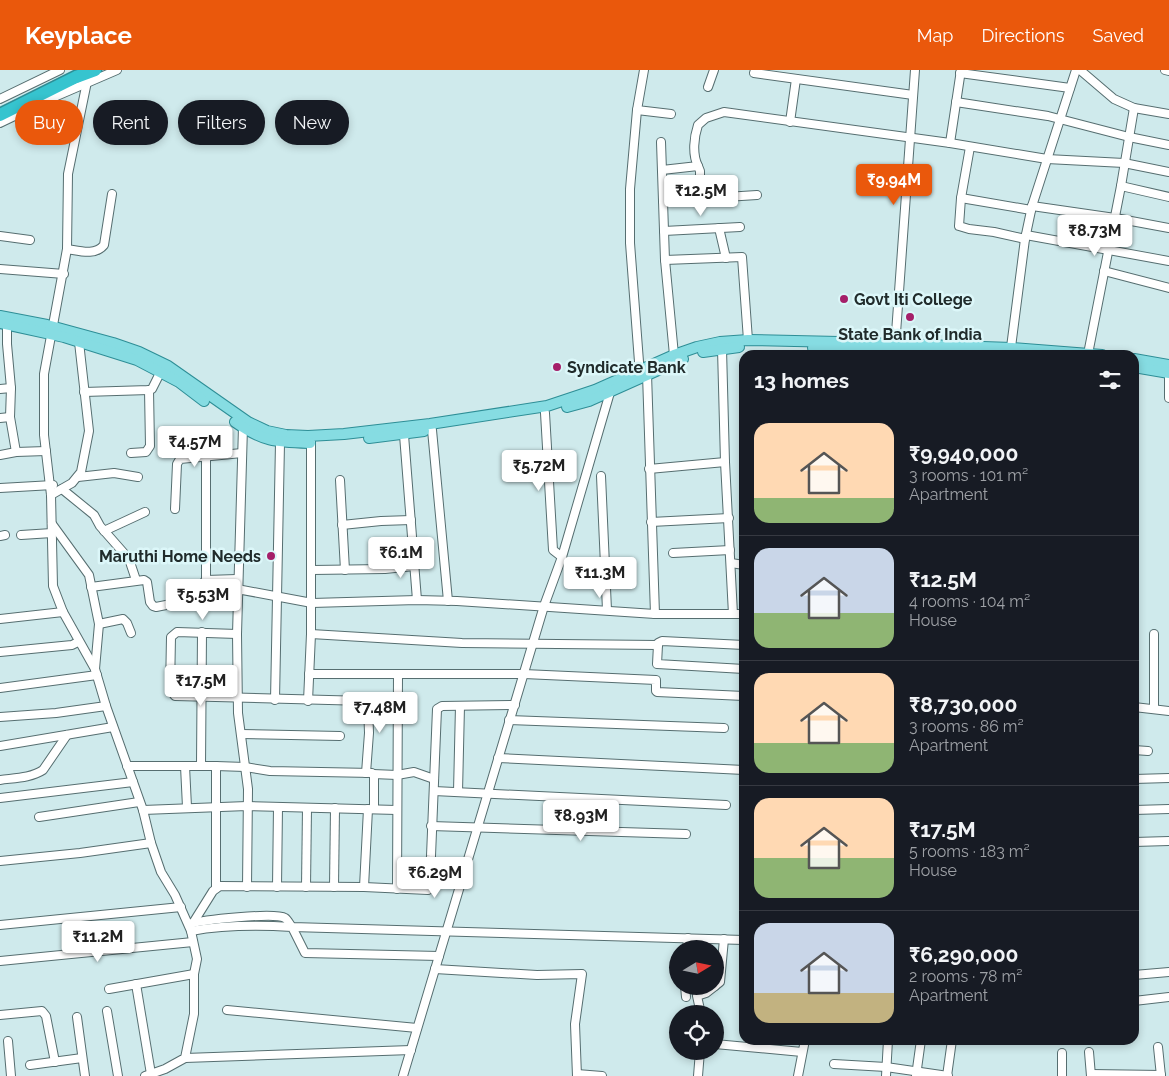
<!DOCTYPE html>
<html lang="en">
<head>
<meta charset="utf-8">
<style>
  :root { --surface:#171b24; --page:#20242c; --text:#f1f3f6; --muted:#9ea1a6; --line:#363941; --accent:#ea580c }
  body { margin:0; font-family:Raleway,sans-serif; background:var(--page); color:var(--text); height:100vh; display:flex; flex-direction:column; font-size:19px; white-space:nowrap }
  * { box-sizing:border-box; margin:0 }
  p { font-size:16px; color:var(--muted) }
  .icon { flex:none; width:28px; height:28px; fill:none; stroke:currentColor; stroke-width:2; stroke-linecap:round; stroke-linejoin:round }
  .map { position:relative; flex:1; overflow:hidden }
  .details { position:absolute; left:739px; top:280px; width:400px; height:695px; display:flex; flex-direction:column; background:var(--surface); border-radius:15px; box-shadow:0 2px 8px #0003 }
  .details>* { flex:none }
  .hud { position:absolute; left:15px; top:30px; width:475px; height:45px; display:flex; gap:10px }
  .needle { width:32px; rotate:80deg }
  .controls { position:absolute; left:669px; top:870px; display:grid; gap:10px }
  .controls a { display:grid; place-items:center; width:55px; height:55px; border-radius:50%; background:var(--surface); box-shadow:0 2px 8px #0003; font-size:25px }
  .price { position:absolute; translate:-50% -42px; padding:0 11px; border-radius:5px; background:#fff; color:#222; font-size:16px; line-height:32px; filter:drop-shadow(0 1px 2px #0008) }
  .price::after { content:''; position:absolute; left:50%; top:30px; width:15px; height:11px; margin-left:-8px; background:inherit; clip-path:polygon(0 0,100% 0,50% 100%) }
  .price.selected { background:var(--accent); color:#fff }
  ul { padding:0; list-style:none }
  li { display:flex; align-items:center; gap:15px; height:125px; padding:0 15px }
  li+li { border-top:1px solid var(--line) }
  li span { display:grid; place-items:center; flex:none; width:140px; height:100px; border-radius:15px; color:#555 }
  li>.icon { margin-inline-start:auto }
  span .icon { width:60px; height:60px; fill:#fffc; stroke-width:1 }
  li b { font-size:21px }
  h2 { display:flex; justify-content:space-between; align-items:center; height:60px; padding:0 15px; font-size:21px }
  .tag { padding:0 18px; border-radius:22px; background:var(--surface); box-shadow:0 2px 8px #0003; font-size:18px; line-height:45px }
  .tag.selected { background:var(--accent); color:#fff }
  header { display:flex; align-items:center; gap:30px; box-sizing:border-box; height:70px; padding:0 25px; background:var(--accent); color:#fff }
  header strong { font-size:24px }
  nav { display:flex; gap:28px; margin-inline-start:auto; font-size:18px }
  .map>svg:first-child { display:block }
</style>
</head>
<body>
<header>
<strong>Keyplace</strong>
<nav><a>Map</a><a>Directions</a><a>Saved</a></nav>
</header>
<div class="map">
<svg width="1169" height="1006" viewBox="0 0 1169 1006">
  <rect width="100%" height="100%" fill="#cfeaec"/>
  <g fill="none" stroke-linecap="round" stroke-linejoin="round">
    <defs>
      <g id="minor">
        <path d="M644,0L637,40L671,44"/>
        <path d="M755,0L754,3L913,25"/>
        <path d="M1080,0L1114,29L1134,38L1169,44"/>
        <path d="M1165,0L1169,1"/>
        <path d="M89,2L68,104L67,179L44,304V365L51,425L53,516L63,542L95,599L106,636L143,740L151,773L161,802L175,825L191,861L197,889L194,904V944L185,988L165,999L145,1006"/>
        <path d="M960,3L1070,18"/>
        <path d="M708,17L714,0"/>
        <path d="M0,29L60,0"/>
        <path d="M956,32L1048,46L1129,67L1169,75"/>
        <path d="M637,40L630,119V173L640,305"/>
        <path d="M790,52L796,9"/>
        <path d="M0,53L52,28L117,0"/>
        <path d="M661,72L665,190L674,285"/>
        <path d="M950,73L961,0"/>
        <path d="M970,77L961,128L959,156L969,159L994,162L1025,169"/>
        <path d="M698,96L700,101V112L705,128"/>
        <path d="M662,100L698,96C692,84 694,67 698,55L706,48L724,42L950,73L1047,89L1124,93L1169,102"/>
        <path d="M1121,116L1169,127"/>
        <path d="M961,128L1031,140"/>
        <path d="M663,131L757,125"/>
        <path d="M1032,136L1115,148L1169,158"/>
        <path d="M719,158L726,188"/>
        <path d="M664,161L740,157"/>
        <path d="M1026,165L1169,191"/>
        <path d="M0,166L30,170"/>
        <path d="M67,179C80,181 95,186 104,175L112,124"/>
        <path d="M665,190L742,187L748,270"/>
        <path d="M0,199L64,204"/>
        <path d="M1104,201L1169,218"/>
        <path d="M7,254V274L11,318L10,347L16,382"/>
        <path d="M895,277L915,0"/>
        <path d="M722,279L725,392L733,544"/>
        <path d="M1088,284L1121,116L1134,38"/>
        <path d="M1010,285L1025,169L1032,136L1076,0"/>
        <path d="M1169,301V328"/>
        <path d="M647,304L655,544"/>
        <path d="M0,319L11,318"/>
        <path d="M84,322L149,320L152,319L161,301"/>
        <path d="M545,343L553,480L562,487"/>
        <path d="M0,348L10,347"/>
        <path d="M243,357L237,564L238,643L248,719L247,817"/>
        <path d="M432,360L448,531"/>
        <path d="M404,365L417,530"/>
        <path d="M131,383L146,382L150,376L149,320"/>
        <path d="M0,385L16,382L46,381"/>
        <path d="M206,386V510"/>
        <path d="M649,399L725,392"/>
        <path d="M601,406L607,540"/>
        <path d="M78,407L114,403L138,407"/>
        <path d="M340,410L345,500"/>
        <path d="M0,418L53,415"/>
        <path d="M62,419L94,445L100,456L129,489L136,510"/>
        <path d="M51,425L72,413L81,402L89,361L79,272"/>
        <path d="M175,439L177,394L180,389L242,383"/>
        <path d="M651,452L729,448"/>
        <path d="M52,454L89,505L99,554L95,599"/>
        <path d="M342,455L381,451L411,450"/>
        <path d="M104,461L145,442"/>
        <path d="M21,465L52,463"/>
        <path d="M0,466L5,465"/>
        <path d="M673,483L730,480"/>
        <path d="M731,493L744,495"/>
        <path d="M312,500L385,499L414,496"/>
        <path d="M91,517L144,510L147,512L150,532L153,536L156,537L186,531L206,510L237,509"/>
        <path d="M237,519L312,533L417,530L457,531L655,544H744"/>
        <path d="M0,549L63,542"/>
        <path d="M99,554L123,549L127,553L131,563"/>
        <path d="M237,564L177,562L171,567L170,620L175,626L366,631L368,634L369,663L366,703"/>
        <path d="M311,564L462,573L658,575L657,594L744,599"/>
        <path d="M658,575V573L662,571L744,575"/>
        <path d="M0,582L72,575L78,572"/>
        <path d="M309,604H524L656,610V621L657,622L744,626"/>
        <path d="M0,618L97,605"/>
        <path d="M275,630L280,373"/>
        <path d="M308,631L311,564V373"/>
        <path d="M1134,637L1169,641"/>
        <path d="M1154,639V564"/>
        <path d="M0,647L56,643L106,636"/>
        <path d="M509,650L724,658"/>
        <path d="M241,664L340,666"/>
        <path d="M0,676L113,657"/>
        <path d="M1134,680L1148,681"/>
        <path d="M498,688L744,700"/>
        <path d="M127,696H216L245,697L270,701L372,703L374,705V739"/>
        <path d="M185,696L187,737"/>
        <path d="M201,696L202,562"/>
        <path d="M216,696V818"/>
        <path d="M373,704L397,705L414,702L434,709"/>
        <path d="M1134,709L1169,708"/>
        <path d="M0,710C14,708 31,708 43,700L67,665"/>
        <path d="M434,721L726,735"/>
        <path d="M458,722L460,636"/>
        <path d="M0,728L133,712"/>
        <path d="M143,740L247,736L397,740"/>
        <path d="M1134,740L1169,739"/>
        <path d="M39,747L139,732"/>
        <path d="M431,756L686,764"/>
        <path d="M1134,772L1169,771"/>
        <path d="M0,791L80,783L151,773"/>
        <path d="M277,817L278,737"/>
        <path d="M306,817L307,738"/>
        <path d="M334,817L335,738"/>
        <path d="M364,817L368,739"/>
        <path d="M397,819L398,604"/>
        <path d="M193,853L213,821L220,816L364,817L428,820L431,786L437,639L442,636L515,635"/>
        <path d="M189,854C202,850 275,842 285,848C288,850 290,855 292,857L744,870"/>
        <path d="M0,855L181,837"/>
        <path d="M191,861C224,855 259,855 292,857L305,883L439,886"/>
        <path d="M687,879L688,868"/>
        <path d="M0,891L193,872"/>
        <path d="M435,899L537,905L582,904L575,954L577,1006"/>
        <path d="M1134,905L1169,902"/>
        <path d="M136,914L151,1004"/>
        <path d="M685,916L686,927"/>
        <path d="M715,916L720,912L724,869"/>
        <path d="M109,919L194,904"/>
        <path d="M1134,931L1169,927"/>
        <path d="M227,940L417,958"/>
        <path d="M107,941L118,1006"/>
        <path d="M701,944L697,926L706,923L715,916"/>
        <path d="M0,945L42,941L46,946L55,992"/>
        <path d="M77,947L85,1006"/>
        <path d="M8,971L11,1006"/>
        <path d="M715,974L802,982"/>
        <path d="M1158,977L1161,1006"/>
        <path d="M1089,982L1091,1006"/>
        <path d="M185,988L411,980"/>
        <path d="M834,994L886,997L948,1006"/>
        <path d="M30,995L82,988"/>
        <path d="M577,1004L602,1006"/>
        <path d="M1091,1004L1161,1005"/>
        <path d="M403,1006L544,536L562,487L611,319"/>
        <path d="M698,1006L700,981"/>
        <path d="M798,1006L805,970"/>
        <path d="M886,1006L888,970"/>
        <path d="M916,1006L921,970"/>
        <path d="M947,1006L952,970"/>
        <path d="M1062,1006V983"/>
      </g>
      <g id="major">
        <path d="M0,246L47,255L113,273L139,282L168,296L248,352L267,361L286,365L308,366L344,364L430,354L547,336L595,320L674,285L697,277L720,272L748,270L839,272L1012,278L1102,285"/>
        <path d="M0,253L64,267L137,290L179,312L204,331"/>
        <path d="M813,278L997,285"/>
        <path d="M703,282L739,277"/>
        <path d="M1134,289L1169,295"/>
        <path d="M1134,297L1169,303"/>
        <path d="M567,337L589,331L683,289"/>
        <path d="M235,352C264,372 275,372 310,373"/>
        <path d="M369,368L424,361"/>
      </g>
      <path id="highway" d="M0,45L76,7L95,0"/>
    </defs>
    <use href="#minor" stroke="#566e70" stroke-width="10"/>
    <use href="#major" stroke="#2e8e96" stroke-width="12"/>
    <use href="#highway" stroke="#2e8e96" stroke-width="15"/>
    <use href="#minor" stroke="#fff" stroke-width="8"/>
    <use href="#major" stroke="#86dce2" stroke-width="10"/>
    <use href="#highway" stroke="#36c4cf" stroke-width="12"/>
  </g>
  <g fill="#a51f69" stroke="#dcf7f9" stroke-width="2">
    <circle cx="844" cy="229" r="5"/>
    <circle cx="910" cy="247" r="5"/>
    <circle cx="557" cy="297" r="5"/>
    <circle cx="271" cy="486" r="5"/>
  </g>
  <g text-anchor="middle" stroke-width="5" stroke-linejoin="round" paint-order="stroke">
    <g font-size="16" font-weight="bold" fill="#202b2b" stroke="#dcf7f9" text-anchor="start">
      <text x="854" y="235">Govt Iti College</text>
      <text x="910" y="270" text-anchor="middle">State Bank of India</text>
      <text x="567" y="303">Syndicate Bank</text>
      <text x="261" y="492" text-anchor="end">Maruthi Home Needs</text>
    </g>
  </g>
</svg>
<div class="controls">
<a><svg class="needle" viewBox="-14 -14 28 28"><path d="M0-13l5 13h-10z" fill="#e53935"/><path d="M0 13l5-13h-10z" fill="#9ea1a6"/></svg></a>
<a><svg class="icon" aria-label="locate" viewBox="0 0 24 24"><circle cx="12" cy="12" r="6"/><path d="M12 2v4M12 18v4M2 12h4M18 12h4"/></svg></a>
</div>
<b class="price selected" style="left:894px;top:136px">₹9.94M</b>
<b class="price" style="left:701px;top:147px">₹12.5M</b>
<b class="price" style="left:1095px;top:187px">₹8.73M</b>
<b class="price" style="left:195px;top:398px">₹4.57M</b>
<b class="price" style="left:539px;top:422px">₹5.72M</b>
<b class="price" style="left:401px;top:509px">₹6.1M</b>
<b class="price" style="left:600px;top:529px">₹11.3M</b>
<b class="price" style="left:203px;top:551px">₹5.53M</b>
<b class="price" style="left:201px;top:637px">₹17.5M</b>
<b class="price" style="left:380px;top:664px">₹7.48M</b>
<b class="price" style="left:581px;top:772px">₹8.93M</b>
<b class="price" style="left:435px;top:829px">₹6.29M</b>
<b class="price" style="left:98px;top:893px">₹11.2M</b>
<div class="hud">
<a class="tag selected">Buy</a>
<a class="tag">Rent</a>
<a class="tag">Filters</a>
<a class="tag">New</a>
</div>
<section class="details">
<h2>13 homes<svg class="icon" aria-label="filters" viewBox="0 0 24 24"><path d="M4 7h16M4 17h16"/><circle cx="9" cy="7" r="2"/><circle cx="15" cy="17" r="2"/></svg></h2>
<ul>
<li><span style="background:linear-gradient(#ffd9b3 75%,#8fb573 0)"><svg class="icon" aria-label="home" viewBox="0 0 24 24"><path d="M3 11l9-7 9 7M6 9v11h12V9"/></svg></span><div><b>₹9,940,000</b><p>3 rooms · 101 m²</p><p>Apartment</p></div></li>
<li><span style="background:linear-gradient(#c9d6e8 65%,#8fb573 0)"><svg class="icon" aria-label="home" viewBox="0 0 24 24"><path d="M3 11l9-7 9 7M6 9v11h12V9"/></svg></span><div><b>₹12.5M</b><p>4 rooms · 104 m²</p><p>House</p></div></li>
<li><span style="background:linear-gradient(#ffd9b3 70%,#8fb573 0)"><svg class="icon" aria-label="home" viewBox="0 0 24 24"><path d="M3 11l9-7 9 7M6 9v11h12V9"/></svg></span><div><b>₹8,730,000</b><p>3 rooms · 86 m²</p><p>Apartment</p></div></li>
<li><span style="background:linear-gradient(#ffd9b3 60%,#8fb573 0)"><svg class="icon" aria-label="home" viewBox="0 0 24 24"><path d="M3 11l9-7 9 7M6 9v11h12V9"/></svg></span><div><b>₹17.5M</b><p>5 rooms · 183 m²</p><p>House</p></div></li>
<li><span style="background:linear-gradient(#c9d6e8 70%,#c2b280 0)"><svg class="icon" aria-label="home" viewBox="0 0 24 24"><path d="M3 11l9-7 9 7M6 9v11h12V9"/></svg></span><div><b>₹6,290,000</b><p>2 rooms · 78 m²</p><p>Apartment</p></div></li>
</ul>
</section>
</div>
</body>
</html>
